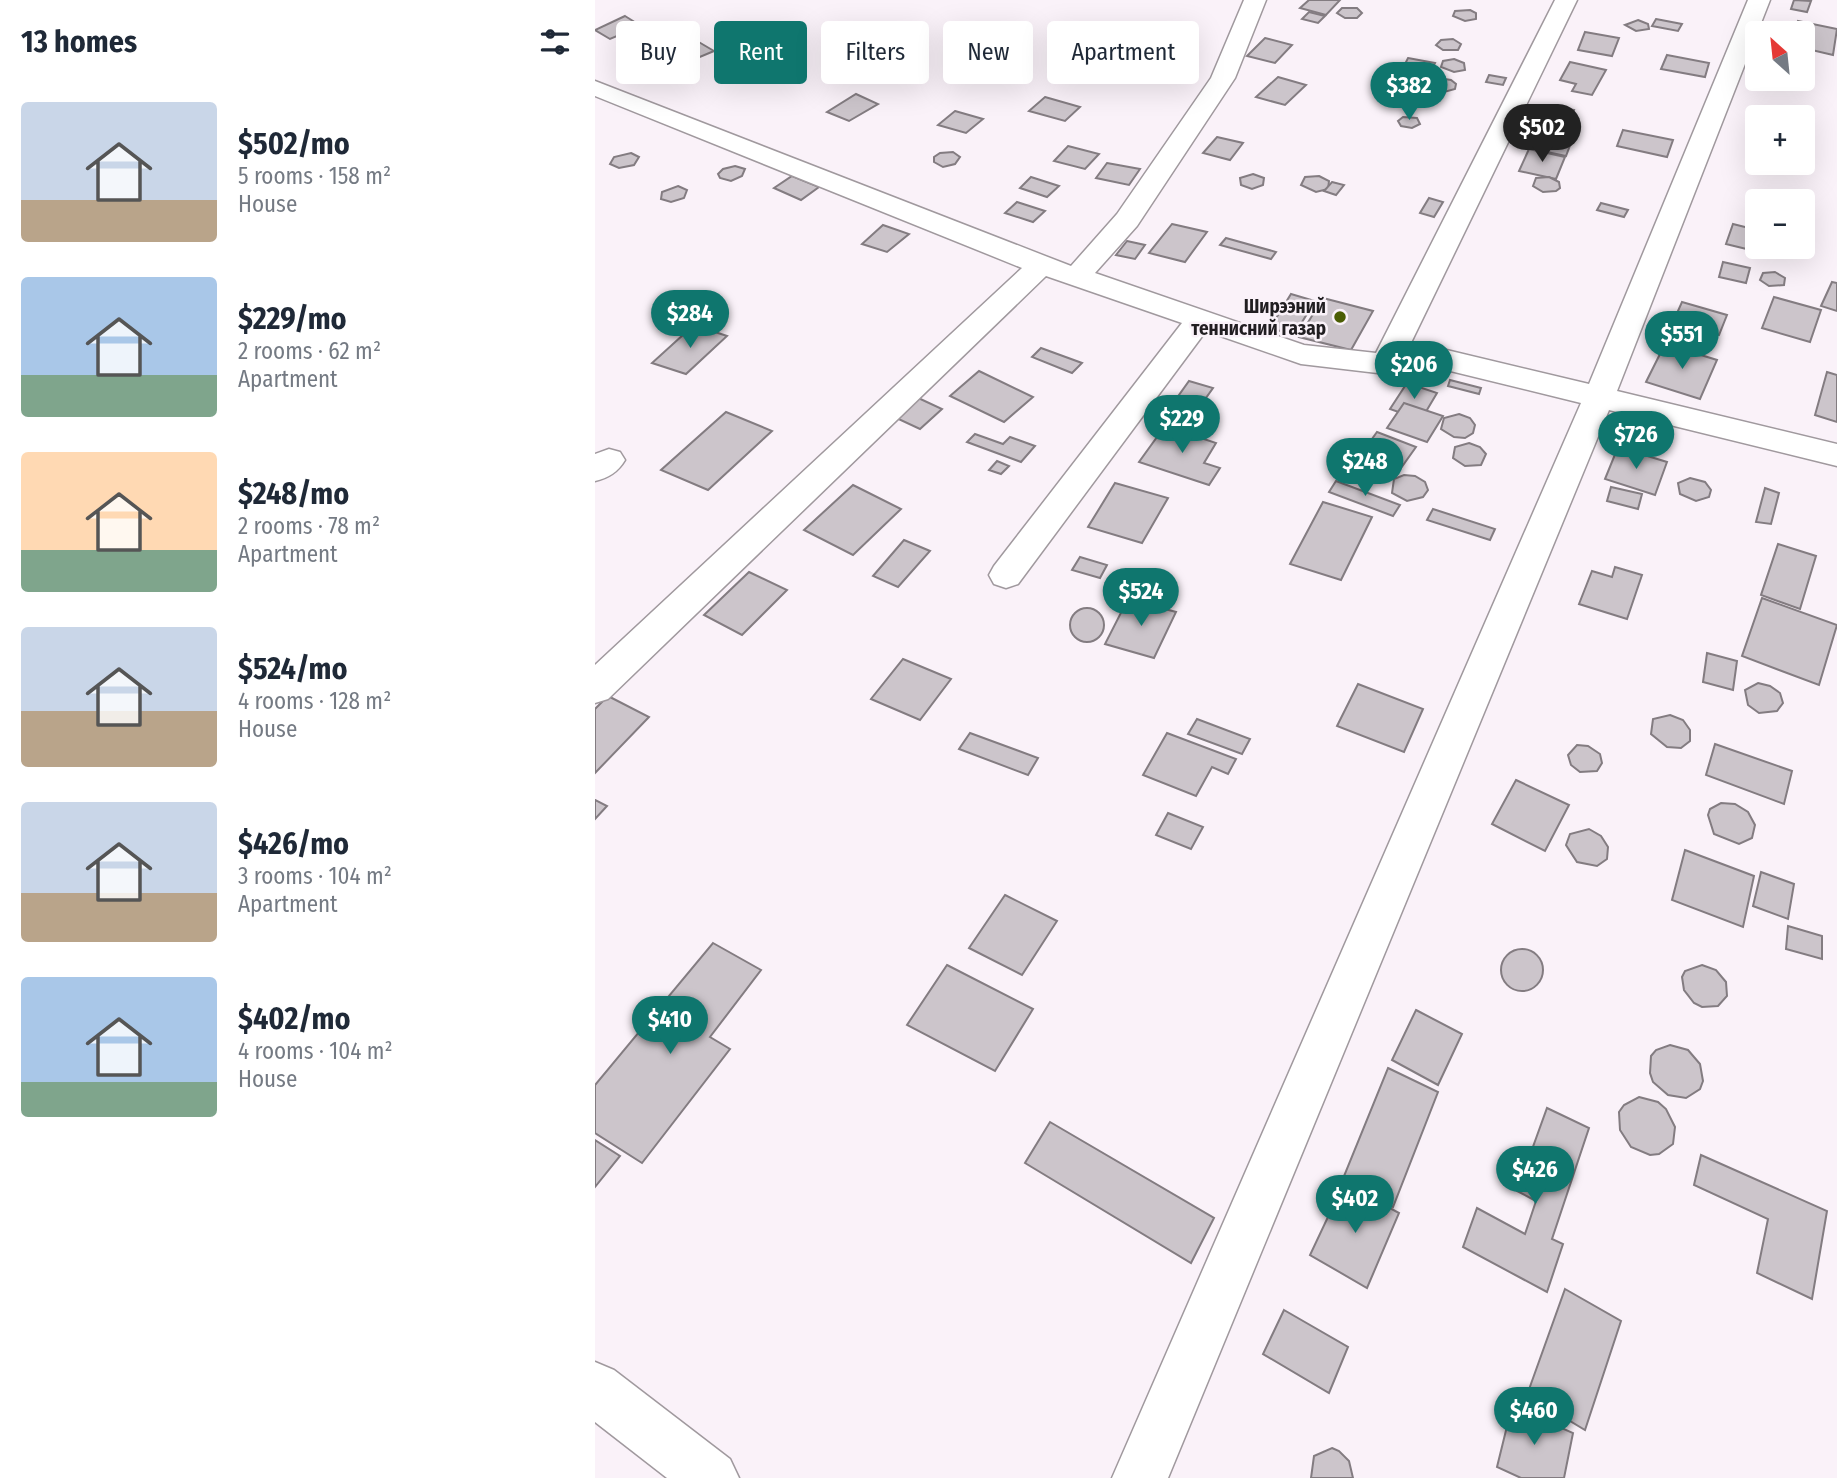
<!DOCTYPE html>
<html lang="en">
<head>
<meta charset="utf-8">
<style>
  :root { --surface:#fff; --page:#f6f6f7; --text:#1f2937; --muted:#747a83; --accent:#0f766e }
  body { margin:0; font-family:"Fira Sans Condensed",sans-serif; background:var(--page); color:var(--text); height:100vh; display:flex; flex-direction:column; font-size:26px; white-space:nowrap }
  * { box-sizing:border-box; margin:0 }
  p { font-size:23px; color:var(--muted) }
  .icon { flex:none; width:38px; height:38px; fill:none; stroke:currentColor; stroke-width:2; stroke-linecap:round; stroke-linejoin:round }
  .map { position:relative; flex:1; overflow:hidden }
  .sheet { display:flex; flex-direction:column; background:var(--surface); width:595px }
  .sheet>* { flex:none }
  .top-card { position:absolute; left:21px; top:21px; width:665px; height:63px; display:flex; gap:14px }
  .needle { width:46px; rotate:333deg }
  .fabs { position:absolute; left:1150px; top:21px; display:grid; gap:14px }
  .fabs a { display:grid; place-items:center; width:70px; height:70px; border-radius:7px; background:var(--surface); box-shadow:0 7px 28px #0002; font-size:35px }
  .price { position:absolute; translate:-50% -60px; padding:0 16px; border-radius:24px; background:var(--accent); color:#fff; font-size:23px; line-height:46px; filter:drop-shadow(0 2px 4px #0008) }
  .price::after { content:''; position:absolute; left:50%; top:42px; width:21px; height:16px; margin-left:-10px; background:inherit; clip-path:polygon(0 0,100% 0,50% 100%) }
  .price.current { background:#222; color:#fff }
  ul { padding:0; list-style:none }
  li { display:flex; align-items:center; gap:21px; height:175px; padding:0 21px }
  li span { display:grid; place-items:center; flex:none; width:196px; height:140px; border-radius:7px; color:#555 }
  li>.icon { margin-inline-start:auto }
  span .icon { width:84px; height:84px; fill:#fffc; stroke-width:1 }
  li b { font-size:30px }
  h2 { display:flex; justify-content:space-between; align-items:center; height:84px; padding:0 21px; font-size:30px }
  .pill { padding:0 24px; border-radius:7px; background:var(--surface); box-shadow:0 7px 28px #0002; font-size:24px; line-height:63px }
  .pill.current { background:var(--accent); color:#fff }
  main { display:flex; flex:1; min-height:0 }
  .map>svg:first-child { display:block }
</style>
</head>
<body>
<main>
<section class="sheet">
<h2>13 homes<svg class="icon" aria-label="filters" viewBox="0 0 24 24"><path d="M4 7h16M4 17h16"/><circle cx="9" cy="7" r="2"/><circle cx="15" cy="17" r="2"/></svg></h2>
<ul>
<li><span style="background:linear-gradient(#c9d6e8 70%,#b9a48a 0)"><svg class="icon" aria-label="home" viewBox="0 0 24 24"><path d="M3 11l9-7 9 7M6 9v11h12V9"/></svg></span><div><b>$502/mo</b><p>5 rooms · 158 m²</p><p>House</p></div></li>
<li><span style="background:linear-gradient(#a9c7e8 70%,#7fa58c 0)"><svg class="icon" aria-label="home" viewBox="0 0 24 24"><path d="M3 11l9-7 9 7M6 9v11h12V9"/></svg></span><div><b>$229/mo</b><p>2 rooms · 62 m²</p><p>Apartment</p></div></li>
<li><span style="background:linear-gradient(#ffd9b3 70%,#7fa58c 0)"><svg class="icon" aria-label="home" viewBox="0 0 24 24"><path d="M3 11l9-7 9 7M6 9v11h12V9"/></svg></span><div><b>$248/mo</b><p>2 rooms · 78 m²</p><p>Apartment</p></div></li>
<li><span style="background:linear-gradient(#c9d6e8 60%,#b9a48a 0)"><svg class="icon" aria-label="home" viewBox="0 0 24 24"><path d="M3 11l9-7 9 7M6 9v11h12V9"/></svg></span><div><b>$524/mo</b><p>4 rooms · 128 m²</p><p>House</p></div></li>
<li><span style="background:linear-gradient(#c9d6e8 65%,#b9a48a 0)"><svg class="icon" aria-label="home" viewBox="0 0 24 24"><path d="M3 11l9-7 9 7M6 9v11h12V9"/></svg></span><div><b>$426/mo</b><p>3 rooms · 104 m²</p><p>Apartment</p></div></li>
<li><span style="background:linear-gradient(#a9c7e8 75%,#7fa58c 0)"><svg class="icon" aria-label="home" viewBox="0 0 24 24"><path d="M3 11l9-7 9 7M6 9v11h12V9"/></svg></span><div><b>$402/mo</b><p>4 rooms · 104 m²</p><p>House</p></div></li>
</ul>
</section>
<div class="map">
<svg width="1242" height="1478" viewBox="0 0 1242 1478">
  <rect width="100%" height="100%" fill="#faf2f9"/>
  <g fill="#ccc5cb" stroke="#837c81" stroke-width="2">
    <path d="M714,0H745L731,15L705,8Z"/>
    <path d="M1199,0L1216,1L1212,12L1196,9Z"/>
    <path d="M747,8H762L767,13L762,18H750L742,13Z"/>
    <path d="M875,10L881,13V19L870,21L858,16L860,11Z"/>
    <path d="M714,12L730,16L723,23L707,19Z"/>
    <path d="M30,16L46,26L15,39L0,30Z"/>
    <path d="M1061,19L1087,24L1083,31L1057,26Z"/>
    <path d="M1043,20L1053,24L1054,29L1041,31L1030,25Z"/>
    <path d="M1203,21L1242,29L1238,55L1208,48V33H1197Z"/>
    <path d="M990,32L1024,38L1017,56L983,50Z"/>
    <path d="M670,38L697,45L680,63L652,56Z"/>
    <path d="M858,39L866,44L863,50H848L841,45L846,40Z"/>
    <path d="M102,41L119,51L93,62L76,52Z"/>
    <path d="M508,44L540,54L518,71L486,61Z"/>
    <path d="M1072,55L1114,63L1110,77L1066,69Z"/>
    <path d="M813,58L840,63L835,73L808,68Z"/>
    <path d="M74,59L83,62L79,68L68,72L58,69L59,63Z"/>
    <path d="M859,59L869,63L870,70L859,72L846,67L848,61Z"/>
    <path d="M164,62L174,66L161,73L151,69Z"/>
    <path d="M975,62L1011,70L997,95L977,91L981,84L965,80Z"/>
    <path d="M894,75L911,78L908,85L891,82Z"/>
    <path d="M683,77L711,85L690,105L661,97Z"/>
    <path d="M843,78L856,80L861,84L860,89L849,92L838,89L835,82Z"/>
    <path d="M799,81L823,86L811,104L787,99Z"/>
    <path d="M261,94L283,104L254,121L232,112Z"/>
    <path d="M450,97L485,107L470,121L434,111Z"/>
    <path d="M952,105L979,110L970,132L942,126Z"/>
    <path d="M360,111L388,119L371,133L343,125Z"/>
    <path d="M808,117L822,118L825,124L817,128L806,126L803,121Z"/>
    <path d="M1028,130L1078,140L1072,157L1022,146Z"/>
    <path d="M941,132L977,140L971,156L933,148Z"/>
    <path d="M622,137L648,143L635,160L608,153Z"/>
    <path d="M473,146L504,154L490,169L459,161Z"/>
    <path d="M934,149L970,157L961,179L924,171Z"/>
    <path d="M358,152L365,157L360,164L348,167L339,162V157L345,153Z"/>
    <path d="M36,153L44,157L39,165L24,168L15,164L19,157Z"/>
    <path d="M512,163L545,169L534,185L501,178Z"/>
    <path d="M140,166L150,169L147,176L136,181L125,178L123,174L128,169Z"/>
    <path d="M658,174L669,178L668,185L657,189L646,185L645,178Z"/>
    <path d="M197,176L224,187L206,200L179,188Z"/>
    <path d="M724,176L734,181L733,189L721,192L706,185L710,177Z"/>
    <path d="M436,177L464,186L452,197L425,188Z"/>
    <path d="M954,177L964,182L965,188L961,191L948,192L938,186L941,178Z"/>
    <path d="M737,182L749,185L741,195L729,191Z"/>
    <path d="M83,186L92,190L89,198L76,202L66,199L67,192Z"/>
    <path d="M834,198L848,202L839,217L825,213Z"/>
    <path d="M422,202L450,211L438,222L410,213Z"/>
    <path d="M1006,203L1033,210L1029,217L1002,210Z"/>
    <path d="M577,224L612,232L590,262L554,253Z"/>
    <path d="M1138,224L1162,230V247H1174L1172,254L1131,244Z"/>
    <path d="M288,225L314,234L292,252L267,244Z"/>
    <path d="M631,238L681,252L676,259L625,245Z"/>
    <path d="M532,241L550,245L540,259L521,255Z"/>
    <path d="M1128,262L1155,268L1151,283L1124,277Z"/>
    <path d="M1180,272L1190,278L1189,285L1174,286L1165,280L1168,273Z"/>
    <path d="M1237,282L1242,283V311L1226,306Z"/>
    <path d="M696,294L720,301L699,335L675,328Z"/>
    <path d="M1179,297L1226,310L1215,342L1167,328Z"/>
    <path d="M728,298L778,311L756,350L704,337Z"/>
    <path d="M1087,302L1132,315L1124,335L1078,322Z"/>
    <path d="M99,325L132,336L91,374L57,363Z"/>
    <path d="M1075,325L1112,336L1105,353L1068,341Z"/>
    <path d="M1070,344L1122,360L1105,399L1051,382Z"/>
    <path d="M446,348L487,363L477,373L437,357Z"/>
    <path d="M384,371L438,397L409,422L355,396Z"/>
    <path d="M1232,372L1242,375V422L1220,415Z"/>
    <path d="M855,380L886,388L884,394L853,386Z"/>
    <path d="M594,381L618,388L603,409L579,402Z"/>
    <path d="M812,383L842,393L826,420L795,409Z"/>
    <path d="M319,396L347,409L325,429L297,416Z"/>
    <path d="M809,403L848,416L832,442L792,428Z"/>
    <path d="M131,412L177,431L113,490L66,470Z"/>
    <path d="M864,414L875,418L880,425L878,433L870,438L859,437L846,429L849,418Z"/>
    <path d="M570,426L621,443L609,463L625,468L614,485L544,462Z"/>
    <path d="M782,432L821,447L806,468L767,453Z"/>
    <path d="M380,434L408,444L415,437L440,446L426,462L372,442Z"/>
    <path d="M874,443L885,447L891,454L886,465L870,466L858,458L860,447Z"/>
    <path d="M1023,447L1072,462L1060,495L1010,479Z"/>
    <path d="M402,461L414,466L406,474L394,470Z"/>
    <path d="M809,475L820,476L830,482L833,490L828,497L812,501L797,493L799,479Z"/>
    <path d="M1095,478L1110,482L1116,490L1114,497L1101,501L1085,494L1083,483Z"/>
    <path d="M741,481L805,505L798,516L734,492Z"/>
    <path d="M520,483L573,498L547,543L493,527Z"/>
    <path d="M258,485L306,509L258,555L209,530Z"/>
    <path d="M1016,487L1047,494L1043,509L1012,501Z"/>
    <path d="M1170,488L1184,493L1176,524L1161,522Z"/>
    <path d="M728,502L777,517L746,580L695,564Z"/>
    <path d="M838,509L900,529L895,540L832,520Z"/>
    <path d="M309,540L335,551L303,587L278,576Z"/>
    <path d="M1183,544L1221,556L1205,609L1166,595Z"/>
    <path d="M485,557L512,565L505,578L477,570Z"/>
    <path d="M1020,567L1047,575L1032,619L984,604L997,571L1017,577Z"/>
    <path d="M154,572L192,590L147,635L109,615Z"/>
    <path d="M1167,598L1242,625L1224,685L1147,656Z"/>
    <path d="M533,599L581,612L559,658L510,644Z"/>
    <circle cx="492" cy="625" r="17"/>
    <path d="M1112,653L1142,661L1138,690L1108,682Z"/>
    <path d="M308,659L356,679L325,720L276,699Z"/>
    <path d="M1163,683L1175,686L1185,693L1188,703L1182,711L1164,713L1153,705L1150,690Z"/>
    <path d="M763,684L828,709L809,752L742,726Z"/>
    <path d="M13,696L54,717L0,773V709Z"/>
    <path d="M1075,715L1088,720L1095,730V741L1086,748L1072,747L1056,734L1058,719Z"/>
    <path d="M602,719L655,739L647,754L593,734Z"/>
    <path d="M375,733L443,758L433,775L364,749Z"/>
    <path d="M572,733L641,759L633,774L617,767L601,796L548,775Z"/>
    <path d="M1120,744L1197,771L1189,804L1111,775Z"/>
    <path d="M982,745L993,746L1005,754L1007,763L1002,771L985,772L976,765L973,755Z"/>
    <path d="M921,780L974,805L950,851L897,824Z"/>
    <path d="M0,800L12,806L0,819Z"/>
    <path d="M1126,803L1140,804L1153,812L1160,825L1157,838L1144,844L1119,834L1113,815L1115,809Z"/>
    <path d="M573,813L608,827L596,849L561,835Z"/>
    <path d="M994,829L1006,836L1013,847L1012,859L1002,866L982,862L971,845L975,834Z"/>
    <path d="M1090,850L1159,876L1148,927L1077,900Z"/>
    <path d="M1166,872L1199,884L1193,919L1158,906Z"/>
    <path d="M410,895L462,921L427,975L374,948Z"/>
    <path d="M1193,926L1227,936V959L1191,949Z"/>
    <path d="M118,943L166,970L115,1037L135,1049L47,1163L0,1133V1085Z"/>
    <circle cx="927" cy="970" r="21"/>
    <path d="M352,965L438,1009L400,1071L312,1025Z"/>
    <path d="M1107,965L1121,970L1131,982L1132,996L1123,1006L1107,1007L1099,1003L1089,990L1087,977L1090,971Z"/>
    <path d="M821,1010L867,1034L843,1085L797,1060Z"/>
    <path d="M1075,1045L1093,1050L1105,1064L1108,1081L1105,1089L1091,1098L1073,1095L1058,1082L1055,1073L1056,1056L1061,1050Z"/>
    <path d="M793,1068L843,1092L798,1207L747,1181Z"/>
    <path d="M1044,1097L1063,1102L1071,1109L1080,1127L1078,1144L1064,1154L1055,1155L1036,1147L1025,1130L1024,1112L1029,1105Z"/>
    <path d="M952,1108L994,1128L957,1239L968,1244L952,1292L868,1247L882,1208L930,1234L941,1201L922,1191Z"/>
    <path d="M455,1122L619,1218L596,1263L430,1163Z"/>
    <path d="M0,1140L25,1156L0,1187Z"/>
    <path d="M1106,1155L1232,1211L1217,1299L1162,1273L1173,1219L1099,1185Z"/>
    <path d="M749,1183L804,1213L772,1288L715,1255Z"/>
    <path d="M970,1289L1026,1321L990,1430L932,1395Z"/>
    <path d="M689,1310L753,1347L734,1393L668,1354Z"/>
    <path d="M917,1406L978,1433L969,1478H926L902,1467Z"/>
    <path d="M737,1448L744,1451L754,1461L758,1478H716L719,1456Z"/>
  </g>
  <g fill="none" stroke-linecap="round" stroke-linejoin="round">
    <defs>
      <g id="minor">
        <path d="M649,0H671L640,78L542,226L500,273L709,345L781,353L960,0H982L812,351L839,347L994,384L1153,0H1175L1022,391L1242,444V466L1014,410L573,1478H517L986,403L839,367L791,374L706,364L611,331L423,584L411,588L399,584L394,575L399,566L587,323L451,276L13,699L0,703V665L427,268L0,96V81L476,266L522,214L616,78Z"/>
        <path d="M14,449L25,452L30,460C23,472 13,478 0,481V454Z"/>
        <path d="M0,1362L19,1370L135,1459L144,1478H72L0,1422Z"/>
      </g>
    </defs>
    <use href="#minor" stroke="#a0999e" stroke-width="3"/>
    <use href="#minor" fill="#fff" fill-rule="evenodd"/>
  </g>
  <circle fill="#4b5e04" stroke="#faf2f9" stroke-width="2.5" cx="745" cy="317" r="7"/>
  <g text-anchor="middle" stroke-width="5" stroke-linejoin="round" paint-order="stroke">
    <g font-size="19" font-weight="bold" fill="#211e21" stroke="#faf2f9" text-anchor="end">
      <text x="731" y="313">Ширээний<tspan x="731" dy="22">теннисний газар</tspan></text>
    </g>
  </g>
</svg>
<div class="fabs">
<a><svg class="needle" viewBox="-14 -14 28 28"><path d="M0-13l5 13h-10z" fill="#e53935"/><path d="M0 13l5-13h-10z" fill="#747a83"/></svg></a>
<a>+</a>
<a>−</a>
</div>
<b class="price" style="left:814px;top:122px">$382</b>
<b class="price current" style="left:947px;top:164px">$502</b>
<b class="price" style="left:95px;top:350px">$284</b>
<b class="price" style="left:1087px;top:371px">$551</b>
<b class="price" style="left:819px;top:401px">$206</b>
<b class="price" style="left:587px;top:455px">$229</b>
<b class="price" style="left:1041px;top:471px">$726</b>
<b class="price" style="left:770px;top:498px">$248</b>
<b class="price" style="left:546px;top:628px">$524</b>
<b class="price" style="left:75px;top:1056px">$410</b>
<b class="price" style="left:940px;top:1206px">$426</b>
<b class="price" style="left:760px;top:1235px">$402</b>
<b class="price" style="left:939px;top:1447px">$460</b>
<div class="top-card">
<a class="pill">Buy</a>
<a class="pill current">Rent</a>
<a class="pill">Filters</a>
<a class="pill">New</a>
<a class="pill">Apartment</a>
</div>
</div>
</main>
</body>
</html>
